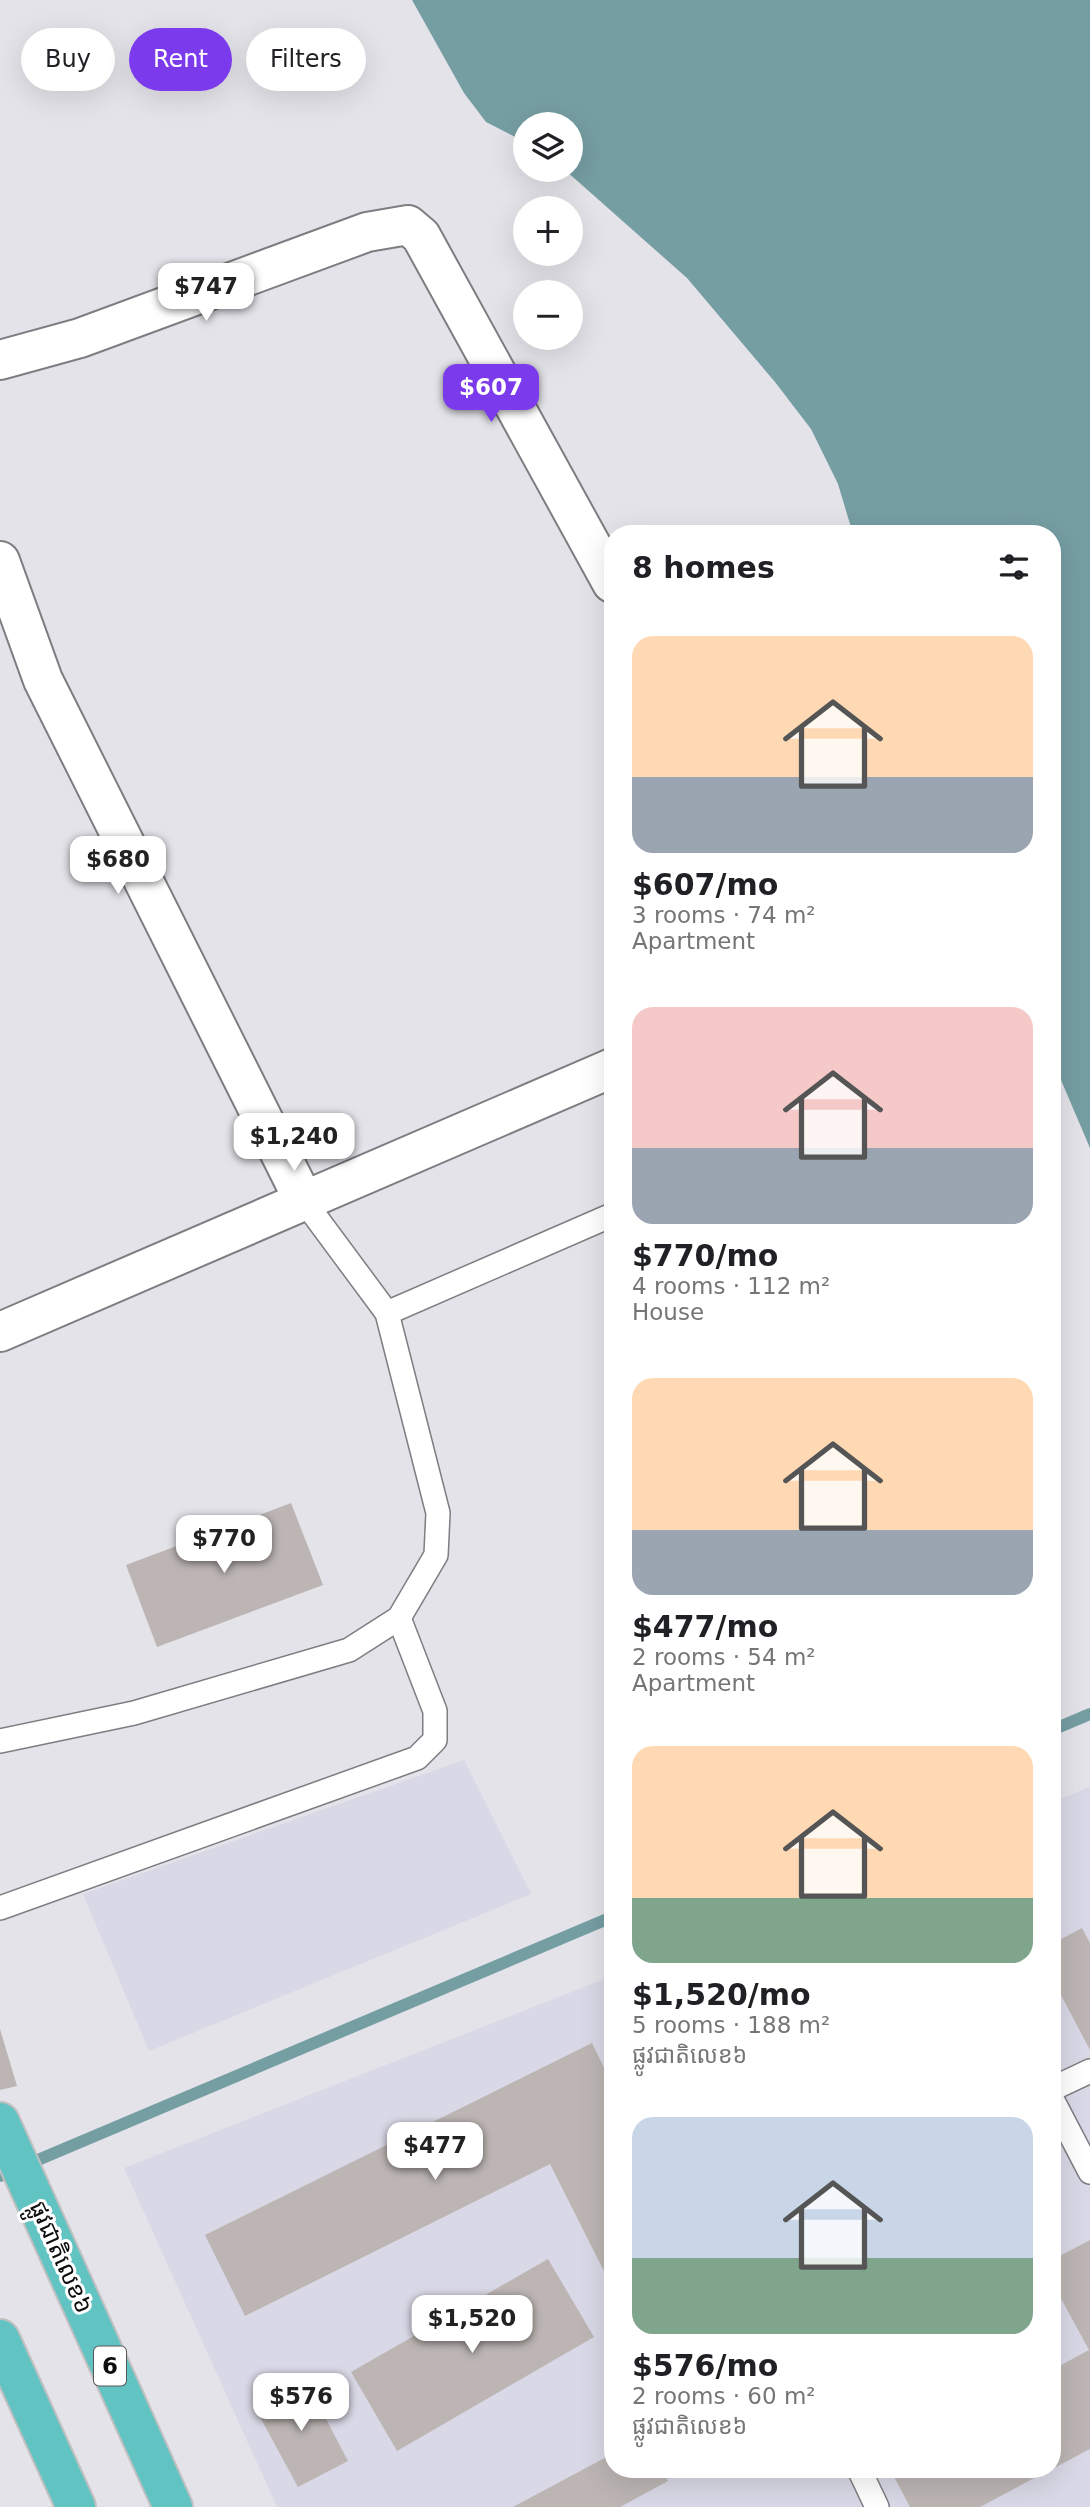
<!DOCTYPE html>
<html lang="en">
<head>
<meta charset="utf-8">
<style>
  :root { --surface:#fff; --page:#f2f2f2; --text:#202124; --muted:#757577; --accent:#7c3aed }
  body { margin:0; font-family:"DejaVu Sans","Noto Sans Khmer",sans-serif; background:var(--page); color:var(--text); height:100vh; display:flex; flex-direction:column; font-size:26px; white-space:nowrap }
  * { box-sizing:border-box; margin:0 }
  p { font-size:23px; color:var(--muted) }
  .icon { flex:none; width:38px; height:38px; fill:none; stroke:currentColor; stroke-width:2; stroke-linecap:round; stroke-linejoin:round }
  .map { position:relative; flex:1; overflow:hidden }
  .panel { position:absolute; left:604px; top:525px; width:457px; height:1953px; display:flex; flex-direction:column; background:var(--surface); border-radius:28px; box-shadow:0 7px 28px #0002 }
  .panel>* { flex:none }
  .banner { position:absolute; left:21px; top:28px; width:478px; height:63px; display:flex; gap:14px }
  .tools { position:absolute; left:513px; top:112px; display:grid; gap:14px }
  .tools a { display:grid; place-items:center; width:70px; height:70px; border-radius:50%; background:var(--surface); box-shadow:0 7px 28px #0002; font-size:35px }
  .price { position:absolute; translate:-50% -60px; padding:0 16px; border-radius:14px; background:#fff; color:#222; font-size:23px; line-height:46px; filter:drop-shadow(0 2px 4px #0008) }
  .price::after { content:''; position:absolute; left:50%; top:42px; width:21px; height:16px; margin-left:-10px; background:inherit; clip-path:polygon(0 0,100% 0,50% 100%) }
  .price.on { background:var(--accent); color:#fff }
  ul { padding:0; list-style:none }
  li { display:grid; align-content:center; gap:14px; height:371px; padding:0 28px }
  li span { display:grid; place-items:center; height:217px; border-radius:21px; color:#555 }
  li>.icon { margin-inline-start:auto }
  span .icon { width:126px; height:126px; fill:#fffc; stroke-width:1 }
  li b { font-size:30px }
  h2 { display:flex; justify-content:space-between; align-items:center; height:84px; padding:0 28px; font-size:30px }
  .tag { padding:0 24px; border-radius:32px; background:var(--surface); box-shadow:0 7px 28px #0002; font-size:24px; line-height:63px }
  .tag.on { background:var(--accent); color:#fff }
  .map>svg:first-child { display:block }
</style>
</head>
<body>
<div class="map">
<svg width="1090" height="2507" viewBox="0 0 1090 2507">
  <rect width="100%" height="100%" fill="#e3e3e9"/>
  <g fill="#d9d8e6">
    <path d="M464,1760L531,1894L149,2051L83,1894Z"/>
    <path d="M1090,1787V2507H277L124,2168L612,1976V2469H1052V1802Z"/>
  </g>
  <path fill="#759ea3" d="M412,0H1090V1148L1052,1059V534H853L838,484L811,429L775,382L687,278L565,170H570V124H525V142L486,122L464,93Z"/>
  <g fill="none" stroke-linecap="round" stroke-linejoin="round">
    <g stroke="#759ea3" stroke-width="12">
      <path d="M1052,1730L1090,1714"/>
      <path d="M0,2176L612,1917"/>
    </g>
  </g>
  <g fill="#bcb5b3">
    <path d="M291,1503L323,1585L157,1647L126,1565Z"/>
    <path d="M1082,1928L1090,1943V2050L1052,1978V1944Z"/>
    <path d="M0,2029L17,2086L0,2090Z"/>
    <path d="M1052,2042L1061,2060L1052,2065Z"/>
    <path d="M592,2043L612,2084V2287L550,2164L245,2316L205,2235Z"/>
    <path d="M1090,2240V2449L1052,2469V2370L1089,2350L1052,2282V2260Z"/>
    <path d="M548,2259L594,2337L397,2451L351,2372Z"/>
    <path d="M305,2379L348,2461L298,2487L254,2406Z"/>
    <path d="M612,2454V2469H662L668,2481L620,2507H513Z"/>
    <path d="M890,2469H1051L980,2507H910Z"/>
  </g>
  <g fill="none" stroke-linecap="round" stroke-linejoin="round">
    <defs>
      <g id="service">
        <path d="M387,1313L612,1215"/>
        <path d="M0,1741L134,1713L349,1650L399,1618L436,1555L438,1513L387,1313L304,1201"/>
        <path d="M0,1908L417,1758L435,1740V1711L399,1618"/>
        <path d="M1052,2089L1090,2071"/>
        <path d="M1052,2099L1090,2172"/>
        <path d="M859,2469L877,2507"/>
      </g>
      <g id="minor">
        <path d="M0,360L80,338L367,232L408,225L421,236L612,583"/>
        <path d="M0,561L43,680L304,1201"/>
        <path d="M0,1332L612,1068"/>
      </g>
      <g id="trunk">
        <path d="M0,2122L173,2507"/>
        <path d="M0,2339L76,2507"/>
      </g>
    </defs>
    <use href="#service" stroke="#7d7d82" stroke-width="26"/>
    <use href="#minor" stroke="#7d7d82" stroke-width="42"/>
    <use href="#trunk" stroke="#c0c0c1" stroke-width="42"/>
    <use href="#service" stroke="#fff" stroke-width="23"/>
    <use href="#minor" stroke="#fff" stroke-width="38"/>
    <use href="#trunk" stroke="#62c3c3" stroke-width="38"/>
  </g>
  <g text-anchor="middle" stroke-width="6" stroke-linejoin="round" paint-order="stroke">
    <rect fill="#fff" stroke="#565657" stroke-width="2" x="94" y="2346.5" width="32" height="39" rx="5"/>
    <g font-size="23" font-weight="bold" fill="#0d0d0f">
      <text x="110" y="2374">6</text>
    </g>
    <g font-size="24" fill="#0d0d0f" stroke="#fff">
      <text transform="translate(61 2257) rotate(66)" y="8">ផ្លូវជាតិលេខ៦</text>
    </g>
  </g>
</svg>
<div class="tools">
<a><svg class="icon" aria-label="layers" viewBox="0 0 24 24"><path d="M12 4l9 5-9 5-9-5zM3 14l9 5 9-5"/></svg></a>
<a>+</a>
<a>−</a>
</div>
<b class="price" style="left:206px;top:323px">$747</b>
<b class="price on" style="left:491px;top:424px">$607</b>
<b class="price" style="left:118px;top:896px">$680</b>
<b class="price" style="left:294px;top:1173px">$1,240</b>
<b class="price" style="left:224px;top:1575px">$770</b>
<b class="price" style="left:435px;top:2182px">$477</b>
<b class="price" style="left:472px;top:2355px">$1,520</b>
<b class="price" style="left:301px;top:2433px">$576</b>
<div class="banner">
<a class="tag">Buy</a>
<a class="tag on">Rent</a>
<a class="tag">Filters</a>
</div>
<section class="panel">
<h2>8 homes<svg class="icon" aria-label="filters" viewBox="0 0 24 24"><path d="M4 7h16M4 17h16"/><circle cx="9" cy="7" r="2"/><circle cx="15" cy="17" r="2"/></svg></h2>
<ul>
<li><span style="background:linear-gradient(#ffd9b3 65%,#9aa5b1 0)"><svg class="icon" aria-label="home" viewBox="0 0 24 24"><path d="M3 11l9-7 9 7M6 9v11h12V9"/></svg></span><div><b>$607/mo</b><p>3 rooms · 74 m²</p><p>Apartment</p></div></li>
<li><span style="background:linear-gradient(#f6c9c9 65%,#9aa5b1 0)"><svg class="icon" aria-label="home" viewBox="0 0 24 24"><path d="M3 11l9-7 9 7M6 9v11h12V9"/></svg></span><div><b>$770/mo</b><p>4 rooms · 112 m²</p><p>House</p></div></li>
<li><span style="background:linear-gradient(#ffd9b3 70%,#9aa5b1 0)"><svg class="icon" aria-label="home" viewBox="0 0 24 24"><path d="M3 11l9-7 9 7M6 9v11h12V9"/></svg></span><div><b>$477/mo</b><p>2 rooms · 54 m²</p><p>Apartment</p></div></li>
<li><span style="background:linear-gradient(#ffd9b3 70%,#7fa58c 0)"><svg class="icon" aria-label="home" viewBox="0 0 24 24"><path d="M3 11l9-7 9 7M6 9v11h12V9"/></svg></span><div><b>$1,520/mo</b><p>5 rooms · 188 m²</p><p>ផ្លូវជាតិលេខ៦</p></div></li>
<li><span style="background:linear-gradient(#c9d6e8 65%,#7fa58c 0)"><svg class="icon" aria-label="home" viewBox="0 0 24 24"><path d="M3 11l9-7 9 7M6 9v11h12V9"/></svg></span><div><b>$576/mo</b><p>2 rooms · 60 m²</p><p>ផ្លូវជាតិលេខ៦</p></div></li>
</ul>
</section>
</div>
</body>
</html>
